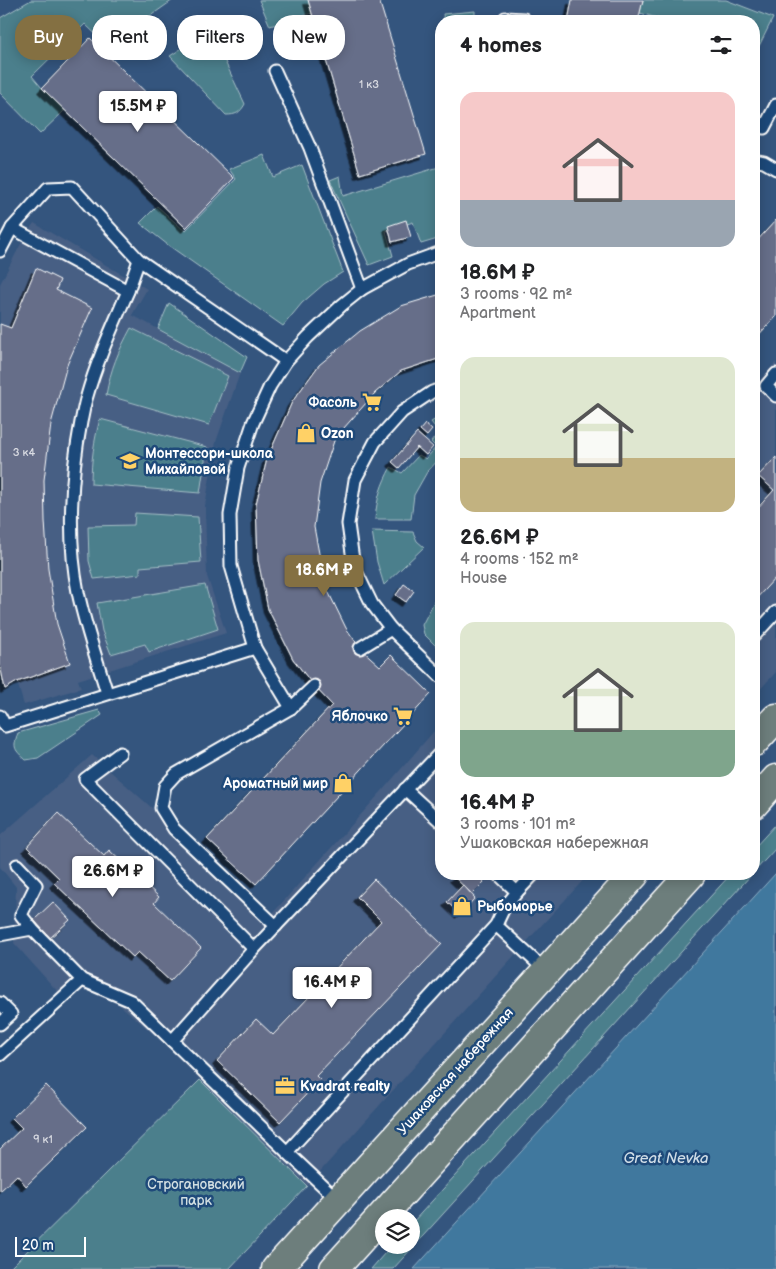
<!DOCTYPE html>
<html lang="en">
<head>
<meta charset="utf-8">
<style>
  :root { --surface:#fff; --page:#f2f2f2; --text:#202124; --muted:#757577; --accent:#847042 }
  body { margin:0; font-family:"Balsamiq Sans",sans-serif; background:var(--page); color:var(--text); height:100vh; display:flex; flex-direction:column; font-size:19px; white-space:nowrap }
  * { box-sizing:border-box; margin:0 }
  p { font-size:16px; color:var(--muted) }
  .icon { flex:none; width:28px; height:28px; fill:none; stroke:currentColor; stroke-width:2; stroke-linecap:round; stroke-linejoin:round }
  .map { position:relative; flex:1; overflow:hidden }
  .details { position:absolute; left:435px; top:15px; width:325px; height:865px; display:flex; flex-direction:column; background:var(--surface); border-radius:20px; box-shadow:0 2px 12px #0003 }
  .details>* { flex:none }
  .top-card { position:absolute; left:15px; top:15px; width:345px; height:45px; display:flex; gap:10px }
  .fabs { position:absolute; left:375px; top:1209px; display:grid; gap:10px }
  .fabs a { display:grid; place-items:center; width:45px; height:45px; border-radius:50%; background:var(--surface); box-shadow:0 2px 12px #0003; font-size:25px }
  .scale { position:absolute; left:15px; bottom:12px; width:71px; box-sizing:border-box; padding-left:5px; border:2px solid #fff; border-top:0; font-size:14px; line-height:18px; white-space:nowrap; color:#fff; -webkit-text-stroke:4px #1f4a7a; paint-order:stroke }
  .price { position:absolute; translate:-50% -42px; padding:0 11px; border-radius:5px; background:#fff; color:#222; font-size:16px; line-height:32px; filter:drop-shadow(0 1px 2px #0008) }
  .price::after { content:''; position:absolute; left:50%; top:30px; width:15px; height:11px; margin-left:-8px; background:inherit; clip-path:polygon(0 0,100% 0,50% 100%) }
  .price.current { background:var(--accent); color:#fff }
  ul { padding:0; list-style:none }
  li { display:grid; align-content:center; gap:10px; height:265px; padding:0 25px }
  li span { display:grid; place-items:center; height:155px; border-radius:15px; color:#555 }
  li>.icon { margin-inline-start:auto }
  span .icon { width:90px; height:90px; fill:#fffc; stroke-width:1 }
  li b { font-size:21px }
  h2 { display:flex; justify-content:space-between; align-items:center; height:60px; padding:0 25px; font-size:21px }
  .chip { padding:0 18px; border-radius:20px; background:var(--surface); box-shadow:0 2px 12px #0003; font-size:18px; line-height:45px }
  .chip.current { background:var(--accent); color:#fff }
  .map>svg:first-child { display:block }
</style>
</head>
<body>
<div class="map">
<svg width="776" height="1269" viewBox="0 0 776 1269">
  <defs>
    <filter id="shadow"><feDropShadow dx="-4.5" dy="4.5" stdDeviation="0" flood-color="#0009"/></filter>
  </defs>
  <rect width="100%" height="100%" fill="#34557e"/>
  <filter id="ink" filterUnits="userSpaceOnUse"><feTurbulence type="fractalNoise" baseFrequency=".02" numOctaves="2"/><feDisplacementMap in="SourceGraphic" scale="10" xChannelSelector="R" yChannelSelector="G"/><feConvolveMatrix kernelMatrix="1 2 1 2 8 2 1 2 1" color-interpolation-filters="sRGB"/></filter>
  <g filter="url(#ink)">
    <g fill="#475f84">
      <path d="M34,223L147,289L132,315L240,373L216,442L205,506L207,576L226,633L78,680L81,688L24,705L17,682L70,662L57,624L48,569L45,521L44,480L51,424L67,365L92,308L56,290L60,280L37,268L11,328L0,324V284L25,236Z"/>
      <path d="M776,362V672L754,696V498L756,496L754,494V387Z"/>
      <path d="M441,723V874H589L539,928L307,1186L162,1041L100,988L58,992L14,943L16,887L0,867V836L92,755L272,914L382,791Z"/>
    </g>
    <g fill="#4b7f8c" stroke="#a5bfc6">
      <path d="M31,0H173L146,19L110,48L85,24L32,76L42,88L65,110L40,134L0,93V18Z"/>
      <path d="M259,0H308L312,13L270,26Z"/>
      <path d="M643,0H726L773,18L754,56V21H668L640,13Z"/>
      <path d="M475,11V21H444L443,14Z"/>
      <path d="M210,30L245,104C240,113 236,115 226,115L170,56Z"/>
      <path d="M264,155L273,177L302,165L343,272L324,284L302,303L283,326L168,245L140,223L157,206L185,231L236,179L229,169Z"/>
      <path d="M439,167L441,177V238L421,244L413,222L386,231L393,256L369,265L330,180L340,176L343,196Z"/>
      <path d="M169,303L247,357L240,373L158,329Z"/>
      <path d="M131,328L228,376L209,425L106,395C111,368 118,352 131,328Z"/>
      <path d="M441,416V457L427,472L414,495L411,519H375C377,498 381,485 391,467L402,473L419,455L426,459L436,447L431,442L439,432L431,422Z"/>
      <path d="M100,419L207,447L200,493L91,484C91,460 94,441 100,419Z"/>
      <path d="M135,513L198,517L201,562L140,567V574L94,579L89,561L88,526L134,525Z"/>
      <path d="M372,531L413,532L417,541L424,547L384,585L377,562Z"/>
      <path d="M205,585L218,629L149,652L145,644L111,654L102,631L97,603Z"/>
      <path d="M441,588V651L424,634L422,625Z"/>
      <path d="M99,710L102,715L38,758L26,760C15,750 12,748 18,733Z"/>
      <path d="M776,824V848L754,872V848Z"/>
      <path d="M731,874H752L393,1269H371L392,1245H411V1224Z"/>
      <path d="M200,1080L307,1186L229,1269H9Z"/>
    </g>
    <path fill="#41789e" stroke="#8daec5" d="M776,873V1269H414Z"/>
    <g fill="#666e89" stroke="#fff" filter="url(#shadow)">
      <path d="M308,0H379L426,154L360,174Z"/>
      <path d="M572,0H643L638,21H568Z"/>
      <path d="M90,38L234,178L186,228L42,88Z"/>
      <path d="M406,220L411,237L392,242L388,226Z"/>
      <path d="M776,220V316L754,340V244Z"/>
      <path d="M36,268L60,280L56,290L92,308L67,365L51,424L44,480L45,521L48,569L57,624L70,663L17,682L5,689L0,665V324L11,328Z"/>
      <path d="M441,294V358L401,371L375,393L335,438L320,483L314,527L325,585L346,628L360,648L380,666L391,655L431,694L256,884L207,839L332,705L314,686L293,659L268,609L258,560L256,504L267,459L292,402L319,365L360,331L401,306Z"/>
      <path d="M425,424L432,430L427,436L420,430Z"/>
      <path d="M417,433L433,447L426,455L417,447L399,468L392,462Z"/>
      <path d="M776,457V577L754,601V512L774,490L758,476Z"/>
      <path d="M404,584L414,591L406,602L396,595Z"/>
      <path d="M58,813L104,856L109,850L159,897L154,903L201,948L170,981L138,952L133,957L54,883L59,878L27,847Z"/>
      <path d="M458,874H476L484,882L472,894L454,877Z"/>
      <path d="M374,879L442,944L316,1076L320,1080L280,1122L217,1061L256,1019L273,1035L381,921L357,897Z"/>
      <path d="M463,885L475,898L460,914L447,902Z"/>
      <path d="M53,902L70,920L50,938L34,920Z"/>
      <path d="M46,1085L87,1127L26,1186L17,1175L0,1191V1149L22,1128L12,1118Z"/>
    </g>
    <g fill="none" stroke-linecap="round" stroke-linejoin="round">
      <defs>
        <g id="service">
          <path d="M505,18L524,19L523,21"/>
          <path d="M275,71L310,148L362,289"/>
          <path d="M764,128L776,105"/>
          <path d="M754,160L764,162L776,169"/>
          <path d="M12,228L48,188L72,187L139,260L286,361"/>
          <path d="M0,251L12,228L128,291C113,326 97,360 87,396C84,405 83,414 81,422C71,475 67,538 78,592C85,626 97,660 107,693"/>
          <path d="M128,291L139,260"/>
          <path d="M776,374L766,386L776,396"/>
          <path d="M391,629L441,677"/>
          <path d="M754,636L776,612"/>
          <path d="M360,648L391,629L372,604L354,567L348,524L355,480L375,442L402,412L432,392L441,389"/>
          <path d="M291,708L255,648L231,566L230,515L238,468L253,423L270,386L286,361L308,337L342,305L362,289L408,264L441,252"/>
          <path d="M0,716L5,726L255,648"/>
          <path d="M120,753L85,779L254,949L172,1041"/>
          <path d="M405,789L441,822"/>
          <path d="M17,865L36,885L21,915L32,929"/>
          <path d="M498,874L517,892"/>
          <path d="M496,925L546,971"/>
          <path d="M276,926L174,829L161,808L165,786L176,774L291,708L314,686"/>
          <path d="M0,935L32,929L82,980L131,1001L287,1152"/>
          <path d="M254,949L439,754"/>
          <path d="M0,1003L11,1014L0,1024"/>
          <path d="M0,1055L82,980"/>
          <path d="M338,1200L287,1152L496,925L504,908L517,892L534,874"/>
        </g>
        <g id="primary">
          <path d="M754,742L776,718"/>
          <path d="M754,804L776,779"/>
          <path d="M276,1269L635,874"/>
          <path d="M334,1269L691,874"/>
        </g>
      </defs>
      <use href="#service" stroke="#fff" stroke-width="15"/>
      <use href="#primary" stroke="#fff" stroke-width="31"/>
      <use href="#service" stroke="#1f4a7a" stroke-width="11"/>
      <use href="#primary" stroke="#6d7e7c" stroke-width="28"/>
    </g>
  </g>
  <defs>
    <symbol id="supermarket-bare" viewBox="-9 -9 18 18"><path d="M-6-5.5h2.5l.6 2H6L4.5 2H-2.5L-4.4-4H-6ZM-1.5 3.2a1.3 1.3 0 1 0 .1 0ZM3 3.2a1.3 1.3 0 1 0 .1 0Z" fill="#ffd166" stroke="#1f4a7a" stroke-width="2.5" paint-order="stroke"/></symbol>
    <symbol id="shop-bare" viewBox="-9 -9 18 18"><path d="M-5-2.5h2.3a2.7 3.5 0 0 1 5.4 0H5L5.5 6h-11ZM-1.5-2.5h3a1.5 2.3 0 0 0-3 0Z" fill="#ffd166" stroke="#1f4a7a" stroke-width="2.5" paint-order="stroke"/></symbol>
    <symbol id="school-bare" viewBox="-9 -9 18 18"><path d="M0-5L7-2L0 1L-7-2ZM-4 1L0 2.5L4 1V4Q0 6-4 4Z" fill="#ffd166" stroke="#1f4a7a" stroke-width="2.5" paint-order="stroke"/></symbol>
    <symbol id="office-bare" viewBox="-9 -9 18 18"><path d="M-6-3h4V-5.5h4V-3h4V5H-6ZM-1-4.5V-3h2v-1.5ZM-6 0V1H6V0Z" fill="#ffd166" stroke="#1f4a7a" stroke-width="2.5" paint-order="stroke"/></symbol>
  </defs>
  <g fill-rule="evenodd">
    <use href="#supermarket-bare" x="358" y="388" width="28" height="28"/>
    <use href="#shop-bare" x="292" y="419" width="28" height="28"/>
    <use href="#school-bare" x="116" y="447" width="28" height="28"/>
    <use href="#supermarket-bare" x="389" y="702" width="28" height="28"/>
    <use href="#shop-bare" x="329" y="769" width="28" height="28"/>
    <use href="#shop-bare" x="448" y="892" width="28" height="28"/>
    <use href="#office-bare" x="271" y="1072" width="28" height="28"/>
  </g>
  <g text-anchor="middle" stroke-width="5" stroke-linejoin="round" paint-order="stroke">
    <g font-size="11" fill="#d9dbe2">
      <text x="369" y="88">1 к3</text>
      <text x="24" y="456">3 к4</text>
      <text x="43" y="1143">9 к1</text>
    </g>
    <g font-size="14" font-weight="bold" fill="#fff" stroke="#1f4a7a" text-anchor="start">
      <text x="357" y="407" text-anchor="end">Фасоль</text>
      <text x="321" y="438">Ozon</text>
      <text x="145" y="458">Монтессори-школа<tspan x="145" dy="16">Михайловой</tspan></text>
      <text x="388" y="721" text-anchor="end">Яблочко</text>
      <text x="328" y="788" text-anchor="end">Ароматный мир</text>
      <text x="477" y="911">Рыбоморье</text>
      <text x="300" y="1091">Kvadrat realty</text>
    </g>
    <g font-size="14" fill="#fff" stroke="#1f4a7a">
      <text transform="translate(455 1071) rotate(-48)" y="5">Ушаковская набережная</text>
    </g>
    <g font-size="14" fill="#d2dfe2" stroke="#1f4a7a">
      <text x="196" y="1189">Строгановский<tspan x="196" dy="16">парк</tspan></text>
    </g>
    <g font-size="15" font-style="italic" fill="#d0dde7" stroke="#1f4a7a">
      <text x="666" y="1163">Great Nevka</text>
    </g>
  </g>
</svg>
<div class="fabs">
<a><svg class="icon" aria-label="layers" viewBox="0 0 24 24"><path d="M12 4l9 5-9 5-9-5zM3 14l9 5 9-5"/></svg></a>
</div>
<div class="scale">20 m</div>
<b class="price" style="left:138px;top:133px">15.5M ₽</b>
<b class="price current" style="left:324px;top:597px">18.6M ₽</b>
<b class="price" style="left:113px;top:898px">26.6M ₽</b>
<b class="price" style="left:332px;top:1009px">16.4M ₽</b>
<div class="top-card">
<a class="chip current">Buy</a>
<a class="chip">Rent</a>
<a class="chip">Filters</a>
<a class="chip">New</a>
</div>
<section class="details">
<h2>4 homes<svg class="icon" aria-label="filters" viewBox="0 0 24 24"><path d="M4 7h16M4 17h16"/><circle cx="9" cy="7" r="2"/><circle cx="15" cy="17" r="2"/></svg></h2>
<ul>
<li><span style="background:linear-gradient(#f6c9c9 70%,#9aa5b1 0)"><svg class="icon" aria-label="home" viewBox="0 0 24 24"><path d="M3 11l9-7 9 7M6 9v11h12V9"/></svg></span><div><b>18.6M ₽</b><p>3 rooms · 92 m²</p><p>Apartment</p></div></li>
<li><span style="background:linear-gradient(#dfe7d0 65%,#c2b280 0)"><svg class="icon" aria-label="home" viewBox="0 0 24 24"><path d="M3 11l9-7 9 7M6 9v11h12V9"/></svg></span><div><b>26.6M ₽</b><p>4 rooms · 152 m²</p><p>House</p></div></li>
<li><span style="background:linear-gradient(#dfe7d0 70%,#7fa58c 0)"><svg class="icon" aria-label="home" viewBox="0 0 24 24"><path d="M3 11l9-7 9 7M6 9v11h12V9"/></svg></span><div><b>16.4M ₽</b><p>3 rooms · 101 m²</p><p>Ушаковская набережная</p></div></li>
</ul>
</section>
</div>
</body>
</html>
